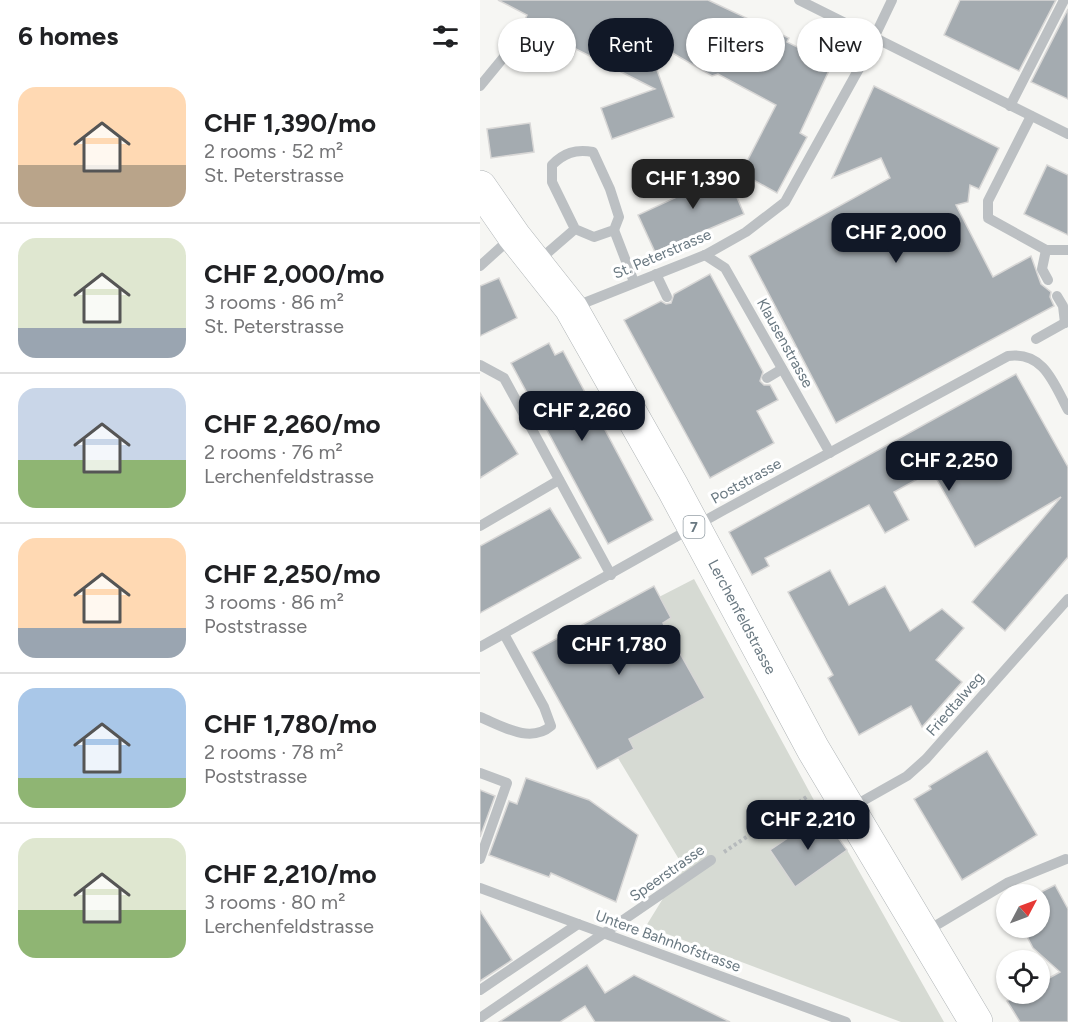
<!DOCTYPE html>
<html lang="en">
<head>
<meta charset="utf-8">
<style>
  :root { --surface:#fff; --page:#f2f2f2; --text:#202124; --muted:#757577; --line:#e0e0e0; --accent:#111827 }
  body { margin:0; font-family:Figtree,sans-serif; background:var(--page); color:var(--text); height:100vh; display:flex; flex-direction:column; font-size:22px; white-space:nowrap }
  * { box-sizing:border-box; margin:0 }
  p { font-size:20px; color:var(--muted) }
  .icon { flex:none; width:33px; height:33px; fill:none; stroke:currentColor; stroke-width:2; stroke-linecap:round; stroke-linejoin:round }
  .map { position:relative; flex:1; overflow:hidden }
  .details { display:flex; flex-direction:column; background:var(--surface); width:480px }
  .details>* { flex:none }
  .top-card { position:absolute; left:18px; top:18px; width:480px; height:54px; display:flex; gap:12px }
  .needle { width:39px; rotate:49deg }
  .buttons { position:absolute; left:516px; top:884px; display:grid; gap:12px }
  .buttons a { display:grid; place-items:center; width:54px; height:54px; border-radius:50%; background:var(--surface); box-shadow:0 2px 4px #0004; font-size:30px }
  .price { position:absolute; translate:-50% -51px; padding:0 14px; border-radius:12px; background:var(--accent); color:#fff; font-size:20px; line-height:39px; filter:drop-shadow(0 2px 3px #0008) }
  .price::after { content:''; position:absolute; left:50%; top:36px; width:18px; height:14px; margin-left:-9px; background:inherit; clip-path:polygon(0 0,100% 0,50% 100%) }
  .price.on { background:#222; color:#fff }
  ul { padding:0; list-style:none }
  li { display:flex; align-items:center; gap:18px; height:150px; padding:0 18px }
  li+li { border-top:2px solid var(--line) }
  li span { display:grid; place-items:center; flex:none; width:168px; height:120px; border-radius:18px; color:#555 }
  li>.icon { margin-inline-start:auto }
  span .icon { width:72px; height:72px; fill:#fffc; stroke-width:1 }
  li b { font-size:26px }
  h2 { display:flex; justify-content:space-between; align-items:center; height:72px; padding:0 18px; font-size:26px }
  .pill { padding:0 21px; border-radius:27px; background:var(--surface); box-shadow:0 2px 4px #0004; font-size:21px; line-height:54px }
  .pill.on { background:var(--accent); color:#fff }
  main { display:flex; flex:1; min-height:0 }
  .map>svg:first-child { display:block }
</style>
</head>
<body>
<main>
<section class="details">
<h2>6 homes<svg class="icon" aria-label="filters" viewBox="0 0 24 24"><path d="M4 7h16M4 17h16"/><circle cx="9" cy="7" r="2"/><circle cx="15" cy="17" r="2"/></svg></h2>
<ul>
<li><span style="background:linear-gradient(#ffd9b3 65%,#b9a48a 0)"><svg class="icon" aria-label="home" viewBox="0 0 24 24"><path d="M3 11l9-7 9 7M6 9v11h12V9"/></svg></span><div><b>CHF 1,390/mo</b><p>2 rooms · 52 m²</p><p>St. Peterstrasse</p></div></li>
<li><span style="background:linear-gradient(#dfe7d0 75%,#9aa5b1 0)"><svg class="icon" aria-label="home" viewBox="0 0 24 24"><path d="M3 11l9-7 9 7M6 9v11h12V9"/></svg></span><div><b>CHF 2,000/mo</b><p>3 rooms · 86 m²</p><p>St. Peterstrasse</p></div></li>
<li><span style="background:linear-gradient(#c9d6e8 60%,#8fb573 0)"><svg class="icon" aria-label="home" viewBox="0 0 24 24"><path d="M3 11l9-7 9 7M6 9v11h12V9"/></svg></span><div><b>CHF 2,260/mo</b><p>2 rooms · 76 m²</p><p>Lerchenfeldstrasse</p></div></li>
<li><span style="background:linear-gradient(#ffd9b3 75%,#9aa5b1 0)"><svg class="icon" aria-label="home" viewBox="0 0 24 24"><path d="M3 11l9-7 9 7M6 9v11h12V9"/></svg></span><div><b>CHF 2,250/mo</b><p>3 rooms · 86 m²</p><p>Poststrasse</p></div></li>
<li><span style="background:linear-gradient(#a9c7e8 75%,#8fb573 0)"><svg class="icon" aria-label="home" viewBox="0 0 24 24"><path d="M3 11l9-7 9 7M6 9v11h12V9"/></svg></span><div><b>CHF 1,780/mo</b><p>2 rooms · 78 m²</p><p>Poststrasse</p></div></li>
<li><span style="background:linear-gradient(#dfe7d0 60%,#8fb573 0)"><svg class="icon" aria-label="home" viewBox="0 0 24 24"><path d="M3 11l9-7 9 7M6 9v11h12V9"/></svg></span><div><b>CHF 2,210/mo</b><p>3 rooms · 80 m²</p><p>Lerchenfeldstrasse</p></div></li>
</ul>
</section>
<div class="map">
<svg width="588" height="1022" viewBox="0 0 588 1022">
  <rect width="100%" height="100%" fill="#f6f6f3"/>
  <path fill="#d6dad3" d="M214,579L342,815L290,851L315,886L367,850L464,1022H421L166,926L203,866L138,758L154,749L149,739L224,698L183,623L179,597Z"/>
  <g fill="#a4abb0" stroke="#d8d7d6" stroke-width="1.5">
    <path d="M18,0H228L309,38L307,42L352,64L320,133L327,137L297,193L261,173L296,105L238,74L232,76L165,37L194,117L132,139L121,108L175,89L96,49L93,56L40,30L47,15Z"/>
    <path d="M480,0H576L539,71L464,35Z"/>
    <path d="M588,9V99L551,82Z"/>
    <path d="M394,86L519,148L499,189L490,185L488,202L476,205L513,277L551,256L561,284L571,292L570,297L574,306L356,423L269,256L410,178L401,158L352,178Z"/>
    <path d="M50,123L54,152L11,158L7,129Z"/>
    <path d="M243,164L264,214L175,252L158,215L214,189L209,178Z"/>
    <path d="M567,165L588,175V235L544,214Z"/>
    <path d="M230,274L283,372L280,381L284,385H290L298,400L277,411L294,443L230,478L144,320L181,301L186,304L191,303L194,294Z"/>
    <path d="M19,278L37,318L0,336V286Z"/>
    <path d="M69,343L75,355L83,351L173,520L128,544L31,363Z"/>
    <path d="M536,374L588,467V557L525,631L492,602L581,497L495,547L452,471L414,492L429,520L405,533L389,505L285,558L289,566L272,575L249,532Z"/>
    <path d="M0,393L38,454L0,478Z"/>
    <path d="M70,508L101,558L0,613V546Z"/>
    <path d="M350,570L369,605L405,586L430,631L462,609L484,628L456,660L482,682L442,727L431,706L379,735L348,678L353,675L308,592Z"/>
    <path d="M174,586L191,618L183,623L225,698L149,739L154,749L117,769L52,652Z"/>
    <path d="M507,751L557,835L482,880L434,799L451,789L449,786Z"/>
    <path d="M46,778L109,800L158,835L136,902L71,873L69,877L9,855L29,801L37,804Z"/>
    <path d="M0,790L15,796L0,837Z"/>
    <path d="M342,815L367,850L315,887L290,850Z"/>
    <path d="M575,885L588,909V1022H540L527,1001L542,993H560V983L580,972L553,948L542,927H560V894H557Z"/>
    <path d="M0,911L32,960L0,981Z"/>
    <path d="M107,965L125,993L154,975L250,1022H115L105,1006L80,1022H19Z"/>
  </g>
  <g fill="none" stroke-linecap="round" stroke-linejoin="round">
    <defs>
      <path id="major" d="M0,187L34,236L91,308L193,488L333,749L496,1022"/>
    </defs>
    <use href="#major" stroke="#b0b5b7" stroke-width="34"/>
    <g stroke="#b6babc" stroke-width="4" stroke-dasharray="3 3" stroke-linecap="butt">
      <path d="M53,38L72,46"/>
      <path d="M244,852L328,796"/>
    </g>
    <g stroke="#bcc0c3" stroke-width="10">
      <path d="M319,0L588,134"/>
      <path d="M0,86L38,40"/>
      <path d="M530,106L584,0"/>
      <path d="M551,116L508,201V218L566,250H588"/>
      <path d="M134,230L154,282"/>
      <path d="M566,250L562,269L568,280"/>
      <path d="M225,255L245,268L350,453"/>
      <path d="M58,261L95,229L114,237L134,230L139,217L130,189L113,152C95,149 84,153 72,165V182L95,229"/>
      <path d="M0,266L31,238"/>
      <path d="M176,274L187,297"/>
      <path d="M577,296L583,306L585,323"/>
      <path d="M94,307L225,255L266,232L305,202L381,65L412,0"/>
      <path d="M556,339L588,321"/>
      <path d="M0,365L24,378L131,575"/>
      <path d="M287,378L302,369"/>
      <path d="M0,526L79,480"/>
      <path d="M0,647L244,510L528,356C564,351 574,384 588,410"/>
      <path d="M0,717C22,726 50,744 71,726L64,707L24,634"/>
      <path d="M0,773L27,783L0,859"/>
      <path d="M372,807L427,776L446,759L588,599"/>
      <path d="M0,888L366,1022"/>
      <path d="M445,932L527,883L586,859"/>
      <path d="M0,990L98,924"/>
      <path d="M0,1018L231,860"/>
    </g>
    <use href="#major" stroke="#fff" stroke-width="33"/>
  </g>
  <g text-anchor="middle" stroke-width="6" stroke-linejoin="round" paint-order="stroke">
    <rect fill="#fff" stroke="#96a0a7" stroke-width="1.5" x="203.5" y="516" width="21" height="22" rx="4.5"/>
    <g font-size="14" font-weight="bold" fill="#697881">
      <text x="214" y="532">7</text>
    </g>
    <g font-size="15" fill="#697881" stroke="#fff">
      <text transform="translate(182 254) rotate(-23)" y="5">St. Peterstrasse</text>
      <text transform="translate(305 343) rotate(61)" y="5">Klausenstrasse</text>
      <text transform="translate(266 481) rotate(-29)" y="5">Poststrasse</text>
      <text transform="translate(262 617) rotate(62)" y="5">Lerchenfeldstrasse</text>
      <text transform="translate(475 704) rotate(-49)" y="5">Friedtalweg</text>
      <text transform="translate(187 873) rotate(-35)" y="5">Speerstrasse</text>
      <text transform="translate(188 941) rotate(20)" y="5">Untere Bahnhofstrasse</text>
    </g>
  </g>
</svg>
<div class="buttons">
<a><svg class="needle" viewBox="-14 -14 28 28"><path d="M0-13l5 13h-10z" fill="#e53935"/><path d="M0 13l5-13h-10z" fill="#757577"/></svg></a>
<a><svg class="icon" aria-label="locate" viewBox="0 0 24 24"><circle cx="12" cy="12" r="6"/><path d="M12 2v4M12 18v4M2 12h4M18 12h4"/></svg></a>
</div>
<b class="price on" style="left:213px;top:210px">CHF 1,390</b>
<b class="price" style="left:416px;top:264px">CHF 2,000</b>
<b class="price" style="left:102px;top:442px">CHF 2,260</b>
<b class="price" style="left:469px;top:492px">CHF 2,250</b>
<b class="price" style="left:139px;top:676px">CHF 1,780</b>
<b class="price" style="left:328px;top:851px">CHF 2,210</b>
<div class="top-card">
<a class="pill">Buy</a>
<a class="pill on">Rent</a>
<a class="pill">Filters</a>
<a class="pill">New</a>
</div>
</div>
</main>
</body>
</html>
